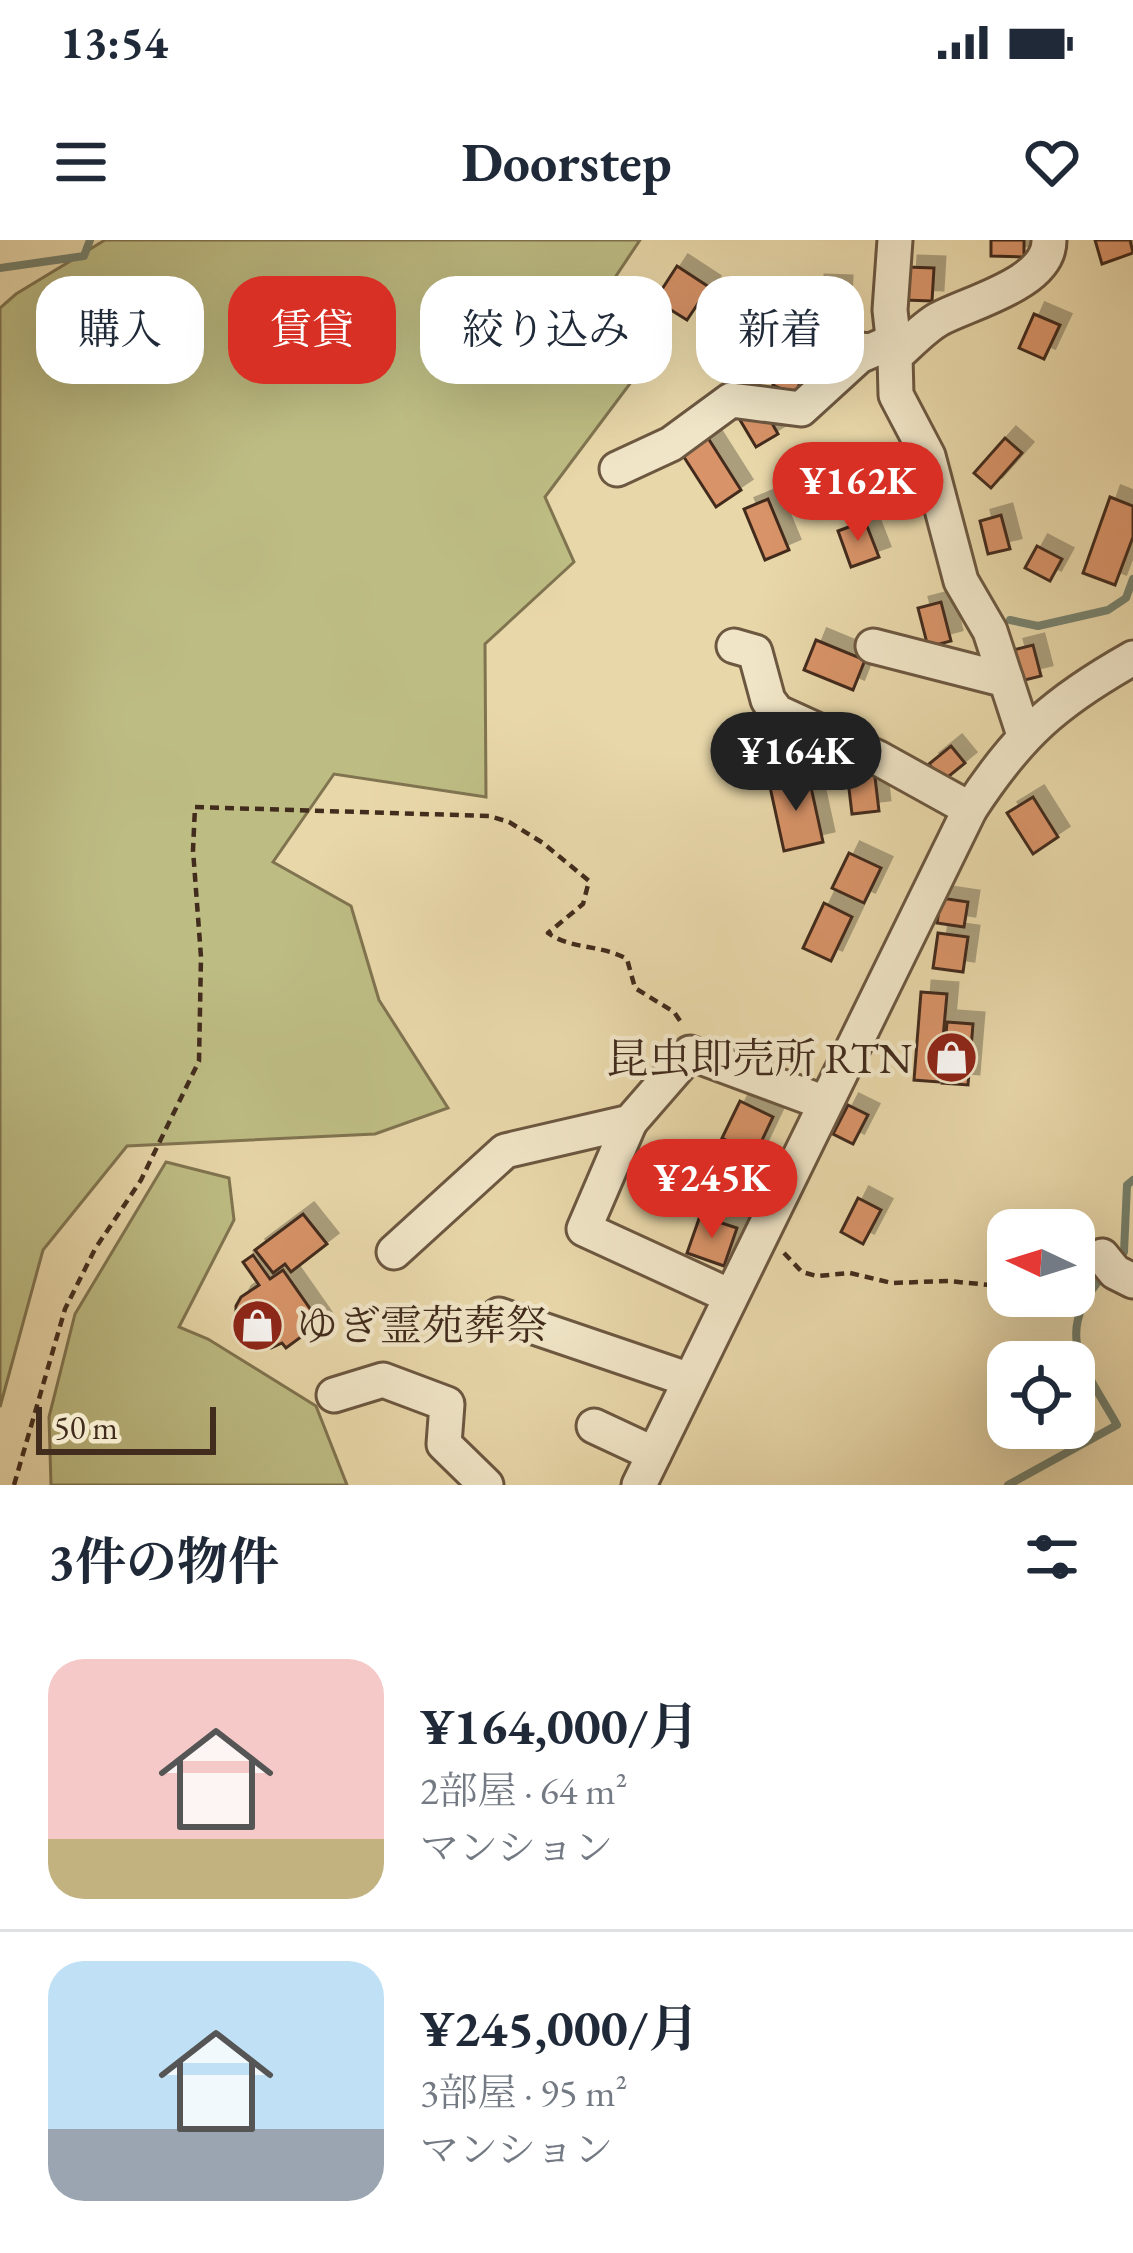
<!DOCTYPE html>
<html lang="ja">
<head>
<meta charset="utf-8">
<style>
  :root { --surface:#fff; --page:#f6f6f7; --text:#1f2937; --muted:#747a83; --line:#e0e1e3; --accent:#d93025 }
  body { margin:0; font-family:"EB Garamond","Noto Serif JP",serif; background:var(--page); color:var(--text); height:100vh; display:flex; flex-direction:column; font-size:45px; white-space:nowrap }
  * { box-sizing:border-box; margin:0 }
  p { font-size:39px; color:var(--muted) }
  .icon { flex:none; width:66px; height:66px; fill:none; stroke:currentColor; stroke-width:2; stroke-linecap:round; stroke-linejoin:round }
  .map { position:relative; height:1245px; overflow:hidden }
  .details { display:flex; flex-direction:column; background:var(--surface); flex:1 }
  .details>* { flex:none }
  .top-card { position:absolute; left:36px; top:36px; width:1062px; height:108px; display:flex; gap:24px }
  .needle { width:78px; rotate:274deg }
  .tools { position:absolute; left:987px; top:969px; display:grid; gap:24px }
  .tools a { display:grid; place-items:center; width:108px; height:108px; border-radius:24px; background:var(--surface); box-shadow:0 12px 48px #0002; font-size:60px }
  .scale { position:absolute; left:36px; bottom:30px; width:180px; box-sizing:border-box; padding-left:12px; border:6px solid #422c1d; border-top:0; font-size:33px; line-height:42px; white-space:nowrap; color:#422c1d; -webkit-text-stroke:9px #f0e5c7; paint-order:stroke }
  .price { position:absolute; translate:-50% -102px; padding:0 27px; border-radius:42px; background:var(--accent); color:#fff; font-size:39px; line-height:78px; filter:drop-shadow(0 3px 6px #0008) }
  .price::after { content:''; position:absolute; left:50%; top:72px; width:36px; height:27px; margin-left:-18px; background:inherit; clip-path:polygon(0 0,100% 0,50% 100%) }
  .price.active { background:#222; color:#fff }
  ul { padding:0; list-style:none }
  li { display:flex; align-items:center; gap:36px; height:300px; padding:0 48px }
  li+li { border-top:3px solid var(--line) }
  li span { display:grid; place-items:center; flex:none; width:336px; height:240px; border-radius:36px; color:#555 }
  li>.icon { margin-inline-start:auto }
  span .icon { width:144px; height:144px; fill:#fffc; stroke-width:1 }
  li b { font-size:51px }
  h2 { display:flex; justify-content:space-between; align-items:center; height:144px; padding:0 48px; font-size:51px }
  .pill { padding:0 42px; border-radius:36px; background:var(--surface); box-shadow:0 12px 48px #0002; font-size:42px; line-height:108px }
  .pill.active { background:var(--accent); color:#fff }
  .status { display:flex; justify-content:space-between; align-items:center; height:84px; padding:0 60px; background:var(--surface); direction:ltr }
  .status svg { height:33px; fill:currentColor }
  header { display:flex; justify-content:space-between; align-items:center; height:156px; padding:0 48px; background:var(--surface); font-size:54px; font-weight:700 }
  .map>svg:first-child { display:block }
</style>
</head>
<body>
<div class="status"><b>13:54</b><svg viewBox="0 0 49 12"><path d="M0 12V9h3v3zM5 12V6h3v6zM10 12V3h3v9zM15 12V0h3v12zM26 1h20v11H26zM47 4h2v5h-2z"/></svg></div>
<header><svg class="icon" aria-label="menu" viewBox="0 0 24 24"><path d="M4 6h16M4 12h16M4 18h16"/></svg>Doorstep<svg class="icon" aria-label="heart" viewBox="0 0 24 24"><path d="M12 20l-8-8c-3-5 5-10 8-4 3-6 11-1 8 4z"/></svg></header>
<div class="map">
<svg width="1133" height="1245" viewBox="0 0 1133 1245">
  <defs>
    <filter id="shadow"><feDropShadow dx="11" dy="-11" stdDeviation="0" flood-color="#0004"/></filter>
  </defs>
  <rect width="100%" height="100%" fill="#e8d7a9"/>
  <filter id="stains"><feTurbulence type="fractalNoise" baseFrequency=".00167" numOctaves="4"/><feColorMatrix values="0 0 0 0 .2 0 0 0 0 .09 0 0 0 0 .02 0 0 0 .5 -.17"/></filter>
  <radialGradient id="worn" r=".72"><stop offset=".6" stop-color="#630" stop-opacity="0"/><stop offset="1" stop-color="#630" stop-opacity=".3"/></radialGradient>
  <g fill="#bdbc83" stroke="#807450" stroke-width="3">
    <path d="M105,0H640L606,51L647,121L545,257L574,322L485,404L486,557L334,534L273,622L351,666L379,760L448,868L375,894L127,906L43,1010L0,1167V68L16,54Z"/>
    <path d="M166,922L229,938L234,980L179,1087L208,1099L316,1166L347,1245H51L49,1177L75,1074Z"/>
  </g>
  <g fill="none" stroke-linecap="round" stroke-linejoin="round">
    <g stroke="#76816d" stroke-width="8">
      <path d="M0,28L84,16L90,0"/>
      <path d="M1010,380L1038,386L1108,370L1126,358L1133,339"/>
      <path d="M1117,1020L1124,1012L1127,945L1133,940"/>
      <path d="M1008,1245L1117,1185C1085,1128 1051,1094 1103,1036"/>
    </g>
  </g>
  <g fill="#d89368" stroke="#422c1d" stroke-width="3" filter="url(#shadow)">
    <path d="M991,0H1024V17L991,16Z"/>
    <path d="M1095,0H1130L1133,13L1102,24Z"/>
    <path d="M677,26L709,47L687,80L655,60Z"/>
    <path d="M907,27L934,28L932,61L905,60Z"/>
    <path d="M814,46L841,47L840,77L813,76Z"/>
    <path d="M1034,74L1060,85L1044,119L1019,108Z"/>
    <path d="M787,112L809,121L795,155L773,145Z"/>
    <path d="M763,167L778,194L756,207L740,180Z"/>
    <path d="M708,198L741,250L716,267L682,214Z"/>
    <path d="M1005,198L1022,213L991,248L974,233Z"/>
    <path d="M913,245L925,264L902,278L890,259Z"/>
    <path d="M1110,257L1133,266V297L1115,345L1083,333Z"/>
    <path d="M768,259L789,310L765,320L744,269Z"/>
    <path d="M1001,275L1010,309L988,314L980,281Z"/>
    <path d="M865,281L879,317L851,327L838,291Z"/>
    <path d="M1037,306L1062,319L1050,341L1025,328Z"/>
    <path d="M941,362L951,401L928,407L918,368Z"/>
    <path d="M816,400L865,420L853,450L804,430Z"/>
    <path d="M1033,405L1041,436L1021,441L1013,410Z"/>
    <path d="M951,506L965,523L943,541L929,524Z"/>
    <path d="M874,529L879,571L852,574L847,532Z"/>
    <path d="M809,538L823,602L784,611L770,547Z"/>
    <path d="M1033,557L1058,597L1033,614L1007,573Z"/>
    <path d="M849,613L881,628L864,663L832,648Z"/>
    <path d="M941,658L968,662L964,687L937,683Z"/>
    <path d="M824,663L852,677L831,721L803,708Z"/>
    <path d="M938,693L968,697L963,732L933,728Z"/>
    <path d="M921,752L947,754L939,842L914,840Z"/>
    <path d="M947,782L973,784L968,845L942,843Z"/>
    <path d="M740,861L773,877L755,915L722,898Z"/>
    <path d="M848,865L868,875L853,904L833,894Z"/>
    <path d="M711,914L742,928L728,962L696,948Z"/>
    <path d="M858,958L881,970L863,1004L841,992Z"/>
    <path d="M303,974L327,1004L291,1032L285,1024L273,1033L255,1010Z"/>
    <path d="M700,976L737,988L724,1026L687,1013Z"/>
    <path d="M253,1015L270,1039L283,1030L320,1083L286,1108L282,1103L271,1108L250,1104L236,1088V1066L241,1057L259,1045L243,1022Z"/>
  </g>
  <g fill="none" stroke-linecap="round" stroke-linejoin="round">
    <defs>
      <g id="minor">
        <path d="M895,0L890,70L895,116"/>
        <path d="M730,59L807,105L870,111"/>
        <path d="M617,229L671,204L731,160L801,169L859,116L894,101"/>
        <path d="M734,406L755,412L768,460L777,472L878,518L970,569"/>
        <path d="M873,406L1006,440"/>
        <path d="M1024,495L990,391L961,341L928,216L896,155L895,116C909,104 923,88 939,79C971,62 1050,43 1049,0"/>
        <path d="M630,882L584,989L730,1056"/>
        <path d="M394,1012L505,911L630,882L690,813L825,863"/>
        <path d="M1102,1016L1115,1032L1133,1041"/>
        <path d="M499,1075L690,1140"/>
        <path d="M334,1155L383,1140L447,1164L444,1204L486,1245"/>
        <path d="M594,1186L654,1214"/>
        <path d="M639,1245L970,569C1019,494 1055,462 1133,418"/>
      </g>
    </defs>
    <use href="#minor" stroke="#6c5740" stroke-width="39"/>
    <g stroke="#422c1d" stroke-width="4.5" stroke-dasharray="9 6" stroke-linecap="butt">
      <path d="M784,1013L802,1032L817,1036L850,1033L892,1043L948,1041L990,1045L1008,1051"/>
      <path d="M1023,1056L1063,1067L1070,1056"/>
      <path d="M14,1245L65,1069L95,1009L141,940L199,821L201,717L193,610L195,567L489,576L509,582L543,603L589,641L583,664L548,693C572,710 600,704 627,719L635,748L674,772L683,785"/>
    </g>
    <use href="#minor" stroke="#f0e5c7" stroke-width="33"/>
  </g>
  <defs>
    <symbol id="shop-disc" viewBox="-11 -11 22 22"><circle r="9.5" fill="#8f2418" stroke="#f0e5c7"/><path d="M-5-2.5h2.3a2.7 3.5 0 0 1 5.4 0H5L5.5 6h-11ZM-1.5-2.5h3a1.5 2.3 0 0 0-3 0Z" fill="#fff"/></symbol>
  </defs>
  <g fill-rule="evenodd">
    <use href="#shop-disc" x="922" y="788" width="59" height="59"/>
    <use href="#shop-disc" x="228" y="1056" width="59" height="59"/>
  </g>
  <g text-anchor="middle" stroke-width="9" stroke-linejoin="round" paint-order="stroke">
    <g font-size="42" fill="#422c1d" stroke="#f0e5c7" text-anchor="end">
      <text x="912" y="833">昆虫即売所 RTN</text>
      <text x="296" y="1100" text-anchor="start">ゆぎ霊苑葬祭</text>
    </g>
  </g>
  <rect width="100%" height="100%" filter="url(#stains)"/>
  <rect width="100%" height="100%" fill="url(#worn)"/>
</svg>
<div class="tools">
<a><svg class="needle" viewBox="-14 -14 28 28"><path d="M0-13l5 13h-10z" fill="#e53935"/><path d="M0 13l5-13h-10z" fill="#747a83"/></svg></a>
<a><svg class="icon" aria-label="locate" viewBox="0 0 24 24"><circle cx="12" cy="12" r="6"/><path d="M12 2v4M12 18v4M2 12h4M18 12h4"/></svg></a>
</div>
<div class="scale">50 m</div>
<b class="price" style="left:858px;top:304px">¥162K</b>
<b class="price active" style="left:796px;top:574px">¥164K</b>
<b class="price" style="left:712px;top:1001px">¥245K</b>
<div class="top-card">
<a class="pill">購入</a>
<a class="pill active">賃貸</a>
<a class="pill">絞り込み</a>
<a class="pill">新着</a>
</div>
</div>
<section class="details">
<h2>3件の物件<svg class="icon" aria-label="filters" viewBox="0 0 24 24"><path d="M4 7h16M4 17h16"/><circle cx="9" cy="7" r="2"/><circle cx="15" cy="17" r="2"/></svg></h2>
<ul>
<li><span style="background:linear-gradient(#f6c9c9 75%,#c2b280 0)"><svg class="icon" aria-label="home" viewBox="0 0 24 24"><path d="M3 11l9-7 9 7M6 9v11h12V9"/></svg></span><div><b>¥164,000/月</b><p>2部屋 · 64 m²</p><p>マンション</p></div></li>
<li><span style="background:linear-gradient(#bfe0f5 70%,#9aa5b1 0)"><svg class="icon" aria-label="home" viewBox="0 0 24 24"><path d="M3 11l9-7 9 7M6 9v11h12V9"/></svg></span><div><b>¥245,000/月</b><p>3部屋 · 95 m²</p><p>マンション</p></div></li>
</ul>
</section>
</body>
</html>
